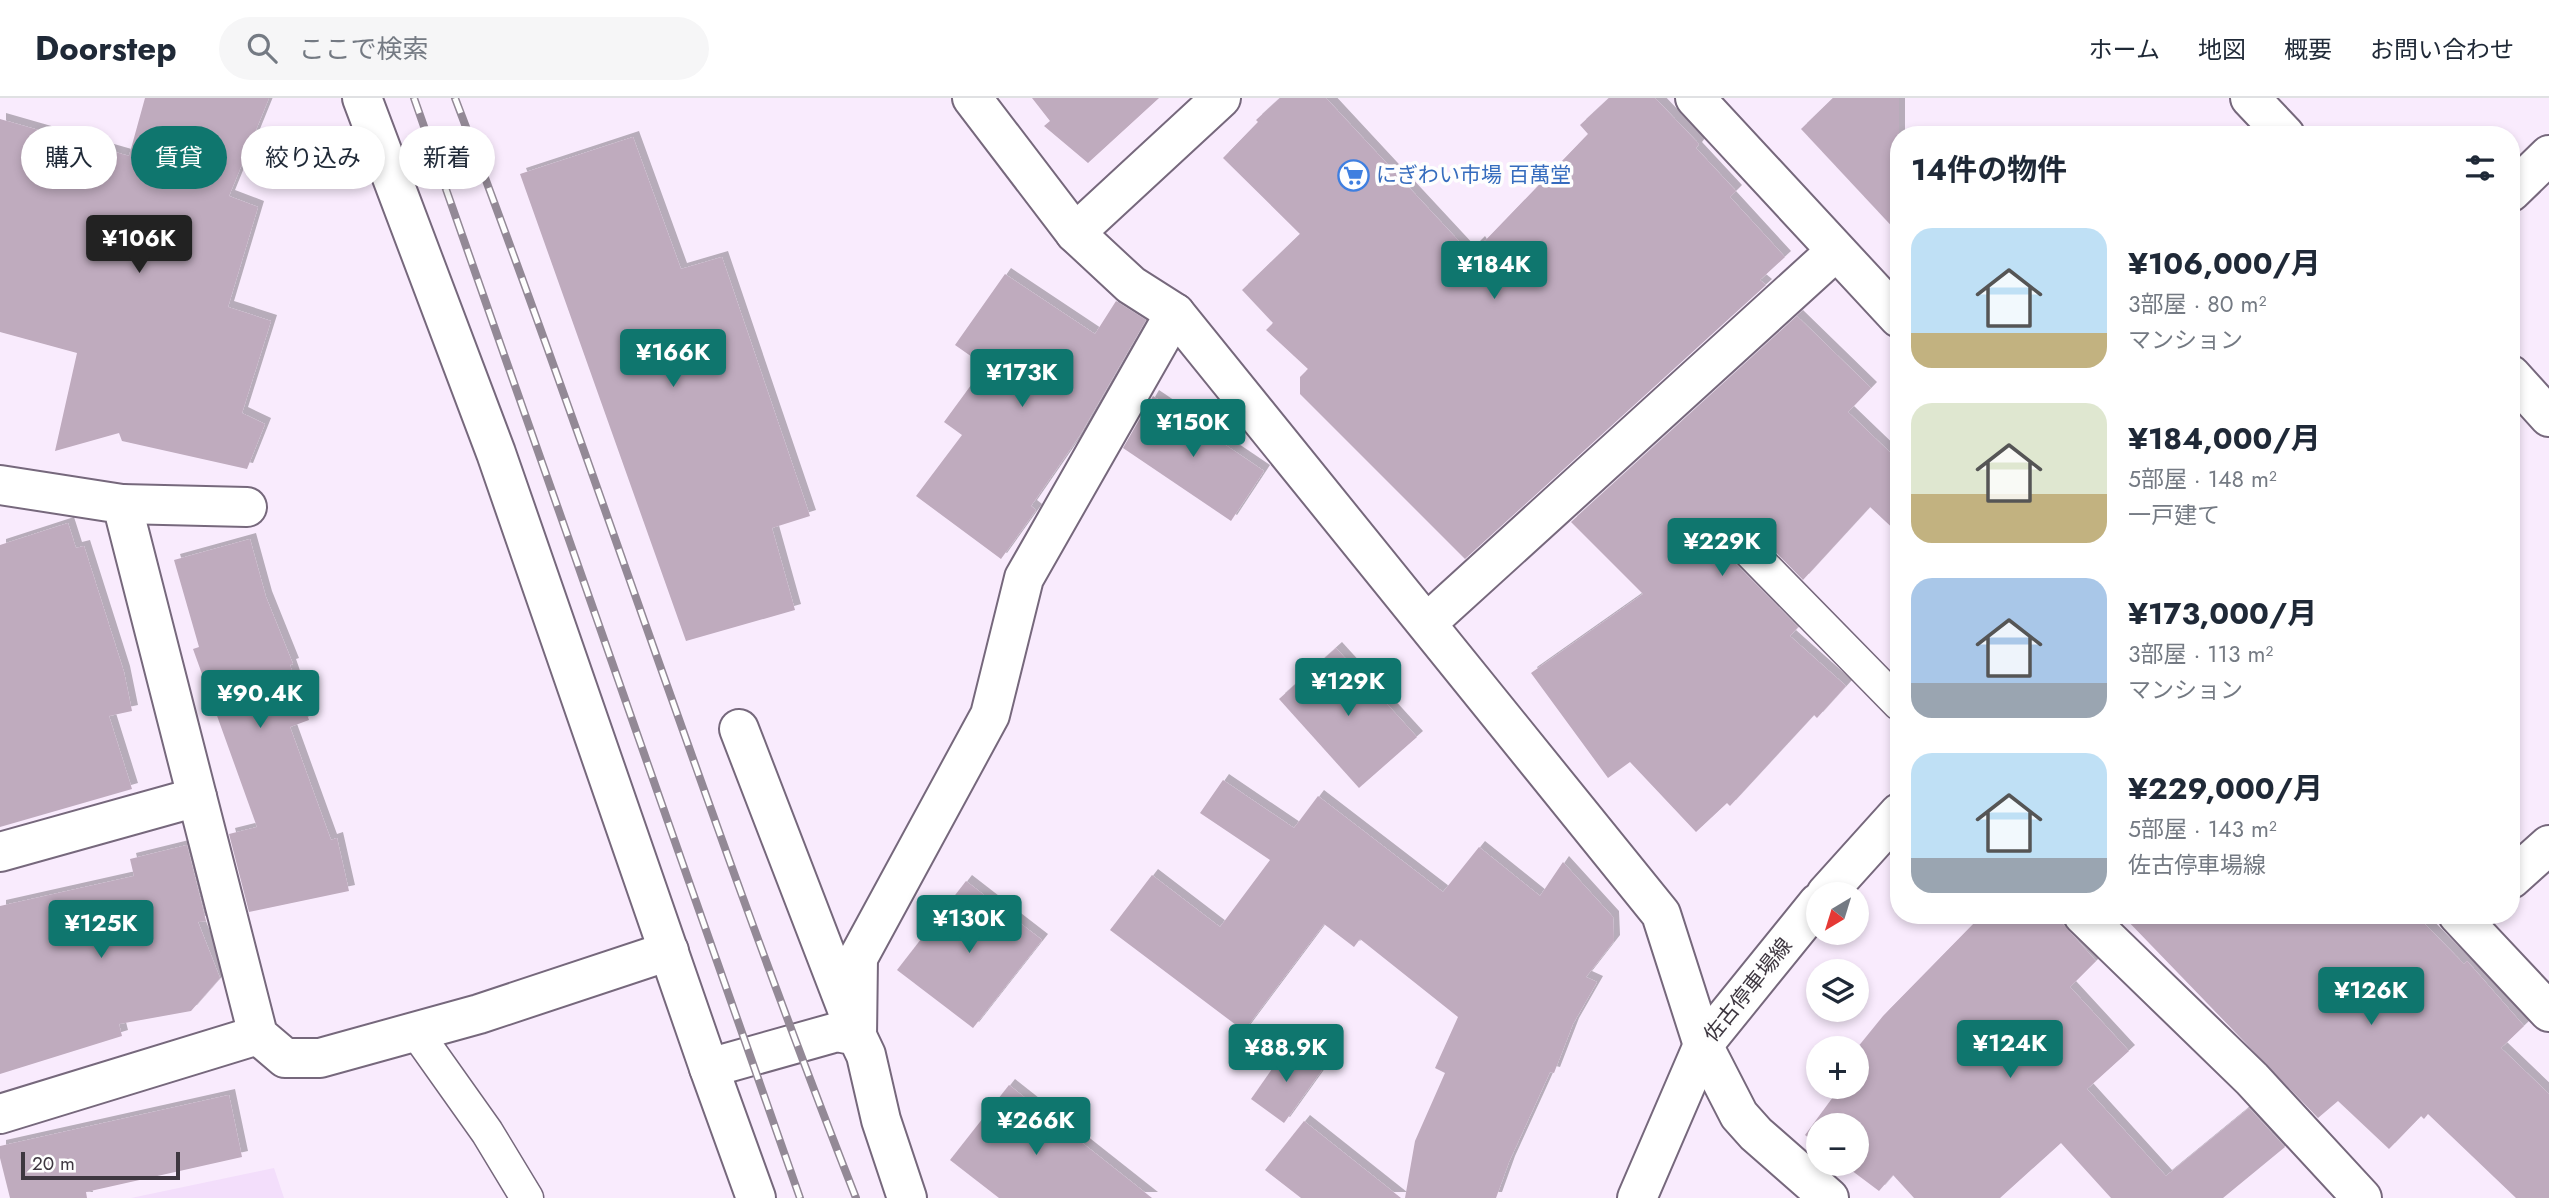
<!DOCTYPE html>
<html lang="ja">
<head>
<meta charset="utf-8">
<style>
  :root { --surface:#fff; --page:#f6f6f7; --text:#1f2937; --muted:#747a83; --line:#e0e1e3; --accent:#0f766e }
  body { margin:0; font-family:Jost,"Noto Sans JP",sans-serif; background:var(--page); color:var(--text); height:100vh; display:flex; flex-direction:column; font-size:26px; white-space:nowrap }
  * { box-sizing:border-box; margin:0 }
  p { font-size:23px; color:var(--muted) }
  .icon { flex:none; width:38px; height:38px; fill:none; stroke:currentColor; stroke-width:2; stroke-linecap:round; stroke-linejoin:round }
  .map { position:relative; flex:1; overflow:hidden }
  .drawer { position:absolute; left:1890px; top:28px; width:630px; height:798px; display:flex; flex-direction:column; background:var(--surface); border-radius:28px; box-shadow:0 4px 10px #0003 }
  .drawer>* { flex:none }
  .guide { position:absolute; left:21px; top:28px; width:665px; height:63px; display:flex; gap:14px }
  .needle { width:46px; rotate:218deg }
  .tools { position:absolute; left:1806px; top:784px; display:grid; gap:14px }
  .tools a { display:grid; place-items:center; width:63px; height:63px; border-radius:50%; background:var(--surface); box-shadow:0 4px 10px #0003; font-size:35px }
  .scale { position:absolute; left:21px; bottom:18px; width:159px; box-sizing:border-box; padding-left:7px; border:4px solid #3e3740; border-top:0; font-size:19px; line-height:24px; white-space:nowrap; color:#3e3740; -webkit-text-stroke:5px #fefefe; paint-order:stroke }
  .price { position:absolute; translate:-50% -60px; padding:0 16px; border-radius:7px; background:var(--accent); color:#fff; font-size:23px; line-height:46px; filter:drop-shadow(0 2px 4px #0008) }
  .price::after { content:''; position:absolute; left:50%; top:42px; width:21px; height:16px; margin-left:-10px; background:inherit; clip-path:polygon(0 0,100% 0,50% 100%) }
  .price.current { background:#222; color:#fff }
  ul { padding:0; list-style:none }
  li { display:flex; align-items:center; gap:21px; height:175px; padding:0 21px }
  li span { display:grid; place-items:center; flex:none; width:196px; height:140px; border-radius:21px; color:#555 }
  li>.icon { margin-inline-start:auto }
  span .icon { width:84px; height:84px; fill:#fffc; stroke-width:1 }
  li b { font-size:30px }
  h2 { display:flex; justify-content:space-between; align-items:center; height:84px; padding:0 21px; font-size:30px }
  .pill { padding:0 24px; border-radius:32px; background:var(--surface); box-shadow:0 4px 10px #0003; font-size:24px; line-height:63px }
  .pill.current { background:var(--accent); color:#fff }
  header { display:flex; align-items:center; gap:42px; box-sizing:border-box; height:98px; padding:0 35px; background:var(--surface); border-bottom:2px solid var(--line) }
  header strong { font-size:33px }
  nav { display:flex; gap:38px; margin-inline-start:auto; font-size:24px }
  .search { width:490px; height:63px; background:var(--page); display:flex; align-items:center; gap:18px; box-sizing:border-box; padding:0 24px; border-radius:38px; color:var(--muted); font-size:26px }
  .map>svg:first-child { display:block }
</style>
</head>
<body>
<header>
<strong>Doorstep</strong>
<div class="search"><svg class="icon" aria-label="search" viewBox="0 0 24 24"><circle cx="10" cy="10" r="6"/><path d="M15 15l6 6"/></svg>ここで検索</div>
<nav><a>ホーム</a><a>地図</a><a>概要</a><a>お問い合わせ</a></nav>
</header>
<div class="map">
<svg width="2549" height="1100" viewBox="0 0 2549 1100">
  <defs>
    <filter id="shadow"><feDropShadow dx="6" dy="-6" stdDeviation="0" flood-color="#0004"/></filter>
  </defs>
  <rect width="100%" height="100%" fill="#f9ebfd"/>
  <path fill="#f3defb" d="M274,1070L284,1100H131Z"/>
  <g fill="#bfabbe" filter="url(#shadow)">
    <path d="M145,0H269L229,98L258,109L228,209L271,223L242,315L265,326L247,371L122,343L119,335L55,353L77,255L0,234V21L129,58Z"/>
    <path d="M1032,0H1159L1088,65L1044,28L1050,23Z"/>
    <path d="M1280,0H1326L1469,154L1479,144L1481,147L1588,36L1580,27L1609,0H1655L1699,46L1696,50L1736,93L1730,99L1785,159L1760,182L1766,187L1465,461L1300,296V279L1308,271L1266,232L1273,225L1242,192L1300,136L1223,60L1258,24L1256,22Z"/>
    <path d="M1833,0H1899V136L1801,31Z"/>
    <path d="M633,39L681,171L722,159L810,418L772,430L795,512L686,543L520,76Z"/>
    <path d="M1005,176L1095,236L1116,203L1146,222L1080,337L1031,408L1036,412L1001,461L916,398L962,337L944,324L985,268L955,247Z"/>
    <path d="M1797,218L1871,290L1848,314L1899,363V436L1870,409L1803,482L1761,439L1754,435L1744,434L1735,439L1730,448V457L1735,465L1798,529L1790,538L1846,588L1817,620L1814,617L1730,708L1727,705L1696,734L1630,664L1608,680L1531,575L1643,496L1571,424Z"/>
    <path d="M1153,298L1264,373L1231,423L1123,350Z"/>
    <path d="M68,425L76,450L84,448L124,574L132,613L109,618L132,691L0,729V447Z"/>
    <path d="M250,441L266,499L293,566L290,567L309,622L290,629L331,742L337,740L349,793L249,814L229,736L257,729L193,551L199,549L174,462Z"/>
    <path d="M1336,550L1417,639L1359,690L1279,601Z"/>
    <path d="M1223,682L1294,730L1318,698L1443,794L1479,749L1540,798L1563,764L1613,819L1614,843L1586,879L1597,884L1573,926L1554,975L1550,974L1509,1064L1496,1100H1405L1415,1043L1445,975L1435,970L1458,919L1360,841L1354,849L1324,826L1244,933L1110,832L1152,777L1220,829L1270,762L1200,715Z"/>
    <path d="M187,747L206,823L198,824L220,880L191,913L119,926L122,938L0,976V808L134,778L130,761Z"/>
    <path d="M966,783L1042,842L973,930L897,872Z"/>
    <path d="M1982,817H2055L2096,863L2070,889L2129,953L2087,991L2166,1078L2249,1010L2285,1049L2223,1100H2111L2061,1045L2000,1100H1914L1893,1077L1879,1093L1843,1066H1857V1027H1818V1047L1805,1037L1833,999L1823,991L1825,989H1857V950L1883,918Z"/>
    <path d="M2122,817H2416L2464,866L2467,863L2524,928L2501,950L2549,996V1100H2516L2428,1016L2424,1021L2421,1018L2389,1051L2338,1003L2318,1020Z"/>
    <path d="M1288,948L1322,972L1284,1025L1251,1001Z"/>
    <path d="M1009,987L1152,1100H999L950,1062Z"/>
    <path d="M229,997L242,1059L86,1094L87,1100H10L0,1060V1048Z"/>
    <path d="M1304,1023L1401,1100H1301L1265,1072Z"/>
  </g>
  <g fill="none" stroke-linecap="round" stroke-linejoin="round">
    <defs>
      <g id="lane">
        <path d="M1748,452L1899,606"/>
        <path d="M416,934L487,1034L527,1100"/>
      </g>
      <g id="street">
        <path d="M362,0L496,355L709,970L837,934L857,938L866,957L881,1022L907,1100"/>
        <path d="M972,0L1075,135L1131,187L1175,215L1661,816L1703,947L1739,1017L1756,1036L1829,1100"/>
        <path d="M1695,0L1899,220"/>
        <path d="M2250,0L2285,37"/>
        <path d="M1075,135L1221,0"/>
        <path d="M2511,277L2549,319"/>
        <path d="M0,387L122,406L258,937L285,960H320L479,916L669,853"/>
        <path d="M122,406L247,409"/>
        <path d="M1427,525L1835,154"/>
        <path d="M739,631L850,919"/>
        <path d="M0,754L197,699"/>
        <path d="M2511,781L2549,747"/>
        <path d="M2083,817L2252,981L2362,1100"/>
        <path d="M2458,817L2549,914"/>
        <path d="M857,938L858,860L990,617L1024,480L1175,215"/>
        <path d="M709,970L756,1100"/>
        <path d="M0,1016L258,937"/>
      </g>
      <g id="secondary">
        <path d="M2511,94L2549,57"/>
        <path d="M1826,796L1899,715"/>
        <path d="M1637,1100L1703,947L1818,805"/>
      </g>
    </defs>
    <use href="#lane" stroke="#76687c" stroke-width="35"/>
    <use href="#street" stroke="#76687c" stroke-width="42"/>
    <use href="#secondary" stroke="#76687c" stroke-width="42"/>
    <use href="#lane" stroke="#fff" stroke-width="32"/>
    <use href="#street" stroke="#fff" stroke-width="38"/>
    <use href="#secondary" stroke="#fff" stroke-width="38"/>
    <defs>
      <g id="rail">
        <path d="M414,0L800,1100"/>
        <path d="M455,0C594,365 713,737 856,1100"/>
      </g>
    </defs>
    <use href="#rail" stroke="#938996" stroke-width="8"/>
    <use href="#rail" stroke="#fefefe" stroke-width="5" stroke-dasharray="16" stroke-linecap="butt"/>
  </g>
  <defs>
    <symbol id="supermarket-ring" viewBox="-11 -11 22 22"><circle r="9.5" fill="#fefefe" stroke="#3f7fe0" stroke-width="1.5"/><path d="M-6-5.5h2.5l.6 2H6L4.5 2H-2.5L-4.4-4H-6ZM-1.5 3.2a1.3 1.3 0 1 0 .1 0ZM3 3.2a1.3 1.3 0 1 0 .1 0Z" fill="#3f7fe0"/></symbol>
  </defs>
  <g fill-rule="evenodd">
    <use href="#supermarket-ring" x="1336" y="60" width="35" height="35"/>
  </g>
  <g text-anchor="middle" stroke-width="7" stroke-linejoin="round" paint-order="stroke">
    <g font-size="21" fill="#366cbe" stroke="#fefefe" text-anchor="start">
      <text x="1376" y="84">にぎわい市場 百萬堂</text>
    </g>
    <g font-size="21" fill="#3e3740" stroke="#fefefe">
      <text transform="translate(1748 892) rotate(-51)" y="7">佐古停車場線</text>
    </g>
  </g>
</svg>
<div class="tools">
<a><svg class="needle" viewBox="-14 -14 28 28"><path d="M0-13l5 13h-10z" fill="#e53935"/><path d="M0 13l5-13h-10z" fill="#747a83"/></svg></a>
<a><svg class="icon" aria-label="layers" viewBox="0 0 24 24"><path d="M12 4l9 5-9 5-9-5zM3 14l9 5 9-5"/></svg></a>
<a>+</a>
<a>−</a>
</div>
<div class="scale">20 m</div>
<b class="price current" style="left:139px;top:177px">¥106K</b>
<b class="price" style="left:1494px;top:203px">¥184K</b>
<b class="price" style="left:673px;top:291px">¥166K</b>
<b class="price" style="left:1022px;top:311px">¥173K</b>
<b class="price" style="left:1193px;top:361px">¥150K</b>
<b class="price" style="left:1722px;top:480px">¥229K</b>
<b class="price" style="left:1348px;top:620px">¥129K</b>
<b class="price" style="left:260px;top:632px">¥90.4K</b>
<b class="price" style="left:969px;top:857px">¥130K</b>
<b class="price" style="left:101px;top:862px">¥125K</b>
<b class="price" style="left:2371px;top:929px">¥126K</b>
<b class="price" style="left:2010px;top:982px">¥124K</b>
<b class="price" style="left:1286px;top:986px">¥88.9K</b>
<b class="price" style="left:1036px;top:1059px">¥266K</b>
<div class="guide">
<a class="pill">購入</a>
<a class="pill current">賃貸</a>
<a class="pill">絞り込み</a>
<a class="pill">新着</a>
</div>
<section class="drawer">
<h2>14件の物件<svg class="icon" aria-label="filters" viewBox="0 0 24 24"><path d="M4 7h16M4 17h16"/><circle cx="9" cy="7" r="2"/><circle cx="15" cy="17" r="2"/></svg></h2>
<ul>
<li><span style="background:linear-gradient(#bfe0f5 75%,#c2b280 0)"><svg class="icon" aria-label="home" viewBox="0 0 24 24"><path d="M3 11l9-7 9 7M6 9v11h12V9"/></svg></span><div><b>¥106,000/月</b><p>3部屋 · 80 m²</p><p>マンション</p></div></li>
<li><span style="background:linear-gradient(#dfe7d0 65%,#c2b280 0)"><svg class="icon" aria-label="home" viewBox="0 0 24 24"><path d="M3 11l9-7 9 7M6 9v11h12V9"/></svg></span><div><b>¥184,000/月</b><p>5部屋 · 148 m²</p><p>一戸建て</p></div></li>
<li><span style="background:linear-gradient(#a9c7e8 75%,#9aa5b1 0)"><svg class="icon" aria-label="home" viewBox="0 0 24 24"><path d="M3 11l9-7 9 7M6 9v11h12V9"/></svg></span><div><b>¥173,000/月</b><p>3部屋 · 113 m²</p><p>マンション</p></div></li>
<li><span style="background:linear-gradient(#bfe0f5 75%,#9aa5b1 0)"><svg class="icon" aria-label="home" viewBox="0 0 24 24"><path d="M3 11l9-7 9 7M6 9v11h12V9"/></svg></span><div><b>¥229,000/月</b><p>5部屋 · 143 m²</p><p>佐古停車場線</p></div></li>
</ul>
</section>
</div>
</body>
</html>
